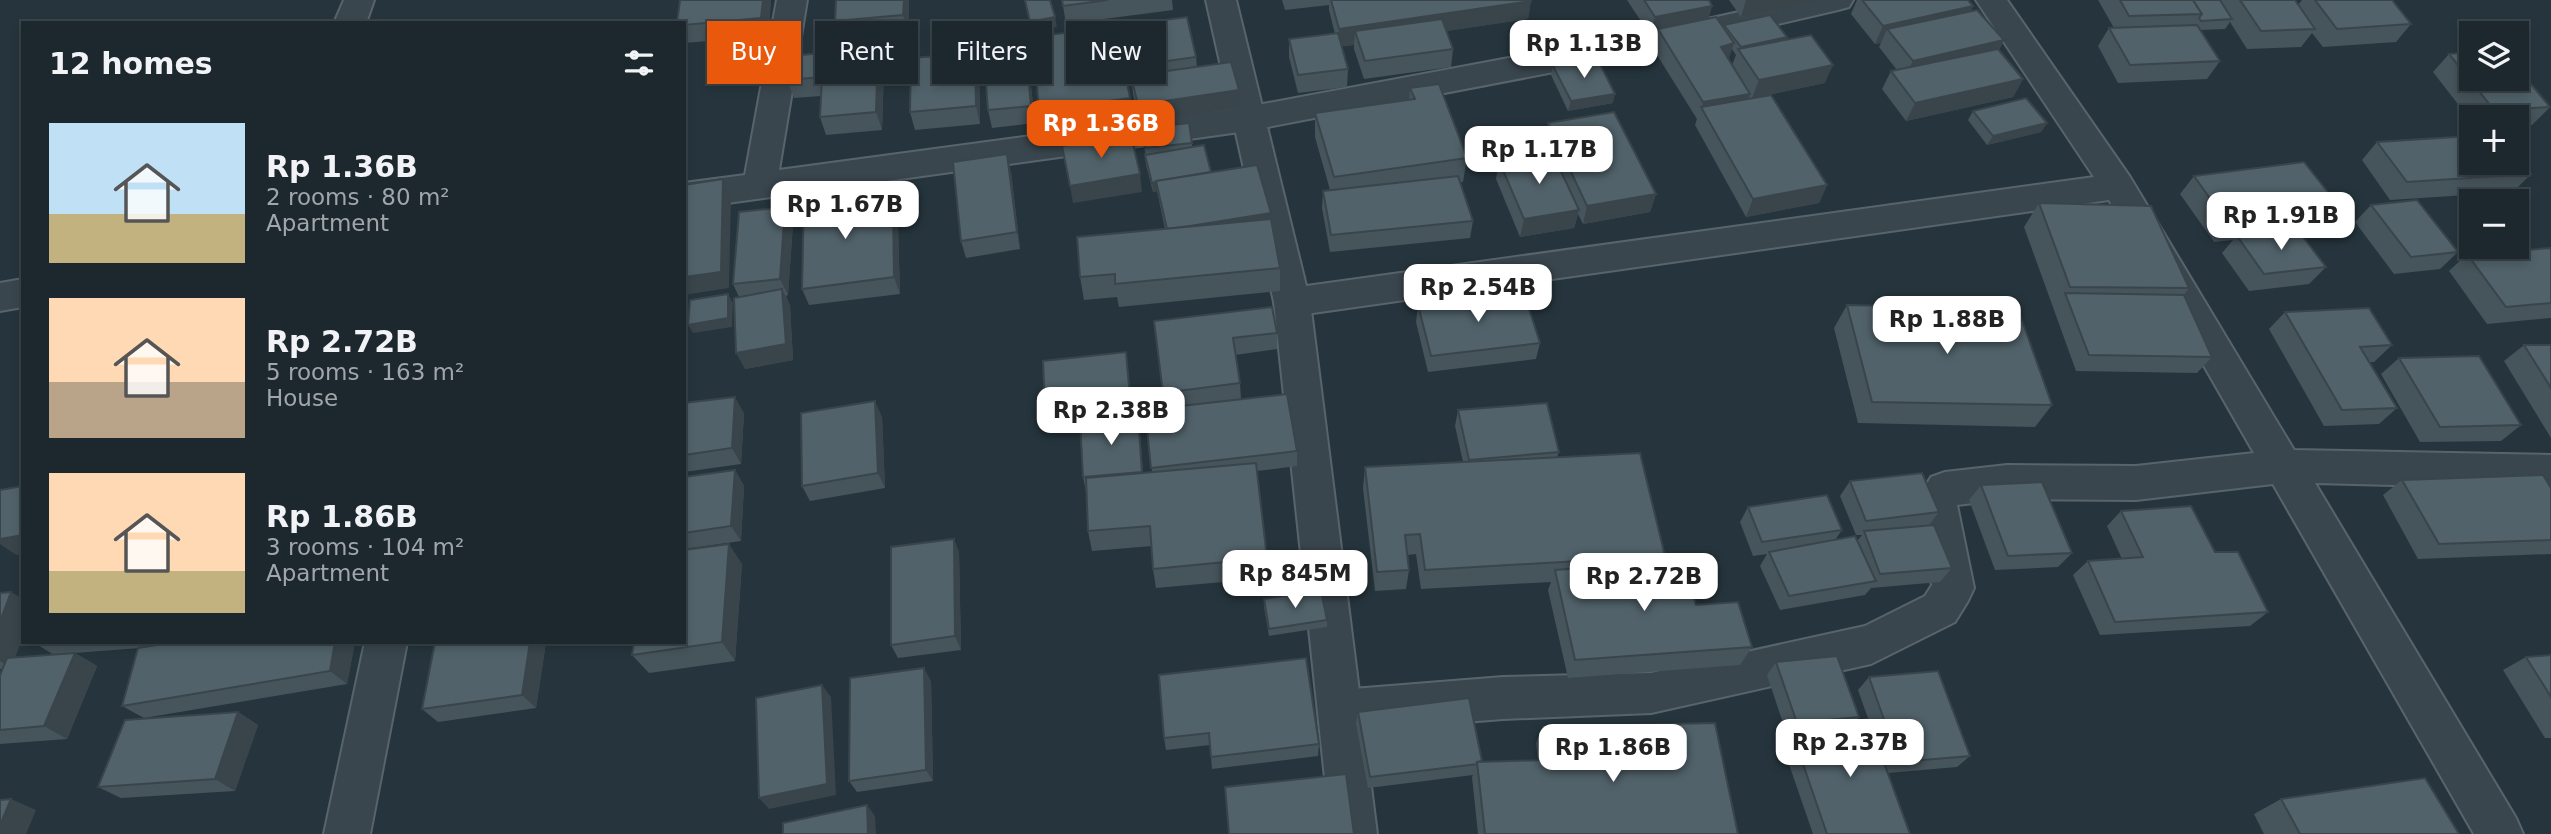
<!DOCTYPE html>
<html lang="en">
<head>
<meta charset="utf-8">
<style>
  :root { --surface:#1c282e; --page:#253036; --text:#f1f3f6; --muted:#a0a6aa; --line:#3a444a; --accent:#ea580c }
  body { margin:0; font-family:"DejaVu Sans",sans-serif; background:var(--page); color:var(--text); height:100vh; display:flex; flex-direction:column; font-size:26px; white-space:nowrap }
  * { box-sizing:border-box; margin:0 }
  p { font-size:23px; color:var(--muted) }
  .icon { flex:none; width:38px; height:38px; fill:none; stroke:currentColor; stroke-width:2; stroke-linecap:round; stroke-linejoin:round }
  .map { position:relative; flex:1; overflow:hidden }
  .side { position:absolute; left:21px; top:21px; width:665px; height:623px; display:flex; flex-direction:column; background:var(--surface); border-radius:0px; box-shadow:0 4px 10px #0003,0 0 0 2px var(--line) }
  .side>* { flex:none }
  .hud { position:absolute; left:707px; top:21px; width:665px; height:63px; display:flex; gap:14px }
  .tools { position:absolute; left:2459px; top:21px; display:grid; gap:14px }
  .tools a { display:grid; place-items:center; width:70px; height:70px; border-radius:0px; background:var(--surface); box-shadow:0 4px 10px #0003,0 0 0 2px var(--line); font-size:35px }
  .price { position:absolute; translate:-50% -60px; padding:0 16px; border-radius:14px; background:#fff; color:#222; font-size:23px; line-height:46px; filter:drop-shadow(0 2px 4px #0008) }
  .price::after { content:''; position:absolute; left:50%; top:42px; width:21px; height:16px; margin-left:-10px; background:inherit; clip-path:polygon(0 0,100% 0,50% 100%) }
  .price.active { background:var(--accent); color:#fff }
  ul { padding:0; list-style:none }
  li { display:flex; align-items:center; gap:21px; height:175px; padding:0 28px }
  li span { display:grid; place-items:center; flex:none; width:196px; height:140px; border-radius:0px; color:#555 }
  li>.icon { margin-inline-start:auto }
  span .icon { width:84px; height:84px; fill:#fffc; stroke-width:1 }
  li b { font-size:30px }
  h2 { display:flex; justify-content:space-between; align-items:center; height:84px; padding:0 28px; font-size:30px }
  .pill { padding:0 24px; border-radius:0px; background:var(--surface); box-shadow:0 4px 10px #0003,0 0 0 2px var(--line); font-size:24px; line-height:63px }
  .pill.active { background:var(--accent); color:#fff }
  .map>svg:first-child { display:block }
</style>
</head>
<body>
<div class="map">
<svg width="2551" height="834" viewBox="0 0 2551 834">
  <rect width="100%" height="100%" fill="#26353d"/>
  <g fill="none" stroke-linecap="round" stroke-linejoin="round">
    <defs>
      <g id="minor">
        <path d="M344,0H374L366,23H334Z"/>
        <path d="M777,0H807L779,170L1247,107L1658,30L1793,0H1853L1849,7L1838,10L1658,52L1247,131L684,209V183L745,175Z"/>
        <path d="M1976,0H2007L2130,177L2294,450L2551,455V489L2315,483L2516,818L2523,834H2474L2273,484L2136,500L2007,499L1957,505L1974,588L1968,601L1955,622L1871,664L1651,713L1503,719L1340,732L1324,726L1318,711L1324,696L1340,690L1503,677L1651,673L1865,626L1925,596L1932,585L1915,503L1931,477L1945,472L2007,465L2136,466L2254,453L2109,200L1292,316L1279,312L1274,302L1279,292L1292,288L2094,177Z"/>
        <path d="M23,279V307L0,311V283Z"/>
        <path d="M365,642H407L370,834H324Z"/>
      </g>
      <path id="tertiary" d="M1206,0H1236L1310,302L1377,834H1331L1274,302Z"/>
    </defs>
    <use href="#minor" stroke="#58646b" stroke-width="4"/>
    <use href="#tertiary" stroke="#58646b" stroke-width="4"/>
    <use href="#minor" fill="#3a464e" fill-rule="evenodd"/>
    <use href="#tertiary" fill="#3a464e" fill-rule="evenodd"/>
  </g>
  <g fill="#46545b" fill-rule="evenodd">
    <path d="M909,0L908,33L841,39L835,21Z"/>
    <path d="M1062,0H1172L1173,10L1066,24Z"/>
    <path d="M1282,0H1531L1528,19L1446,31L1453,49L1451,67L1364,79L1354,49V45L1341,46L1348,69L1347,87L1298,93L1289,57V39L1335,34L1329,10V5L1285,10Z"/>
    <path d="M1627,0H1709L1712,6L1708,19L1724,28V25L1787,37L1786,39L1825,83L1763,96L1827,185L1819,203L1746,217L1695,125L1697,119L1652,47L1656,34L1650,35ZM1732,49L1736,55L1732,65L1728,59Z"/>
    <path d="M1729,0H1820V2L1741,17Z"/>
    <path d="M1857,0H1968L1973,6L1971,11L2004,40L1999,50L2023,79L2013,97L1906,121L1882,89L1891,71L1897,70L1879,47L1881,43L1875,44L1851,14Z"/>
    <path d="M2098,0H2295L2298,5L2302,0H2392L2411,24L2396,42L2323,47L2312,33L2301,47L2247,49L2230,22L2225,29L2200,30L2220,61L2207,79L2118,83L2098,46L2109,28H2114Z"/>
    <path d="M771,1L768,36L684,43V23Z"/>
    <path d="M1033,37L1196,57L1197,67L1239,108L1140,123L1133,94L1132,84L1127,85L1132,116L1043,129L1039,111Z"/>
    <path d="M1025,41L1028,59L1035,123L992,128L988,110Z"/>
    <path d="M975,53L979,71L980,124L915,130L910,112Z"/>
    <path d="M2449,54L2550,107L2532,125L2516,126V117H2471V121L2433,72Z"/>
    <path d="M884,66L882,130L826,135L820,117L821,96L794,98L787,80Z"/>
    <path d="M1553,66L1613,103L1568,111L1551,75Z"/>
    <path d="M1410,88L1467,158L1463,182H1460L1473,221L1470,238L1330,252L1322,208L1323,191L1330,190L1315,137V113L1409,100Z"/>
    <path d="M1973,111L2047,123L2041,132L1987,145L1968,120Z"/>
    <path d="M1548,123L1656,194L1650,212L1583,224L1578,214L1574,228L1520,237L1496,179L1499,161L1550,153L1544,141Z"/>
    <path d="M1143,128L1192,143V147L1211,172L1271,219L1280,268V291L1119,307L1117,297L1084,300L1080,277L1165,229L1157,191L1153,192L1146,165Z"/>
    <path d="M2377,142L2531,174L2513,192L2390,200L2362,160Z"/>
    <path d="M1011,172L1020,249L966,258L961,241Z"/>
    <path d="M2194,176L2342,210L2326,227L2299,231L2326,267L2309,284L2249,291L2222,253L2233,240L2214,242L2180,194Z"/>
    <path d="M863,189L869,206V212L893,209L898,226L900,294L809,305L802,289Z"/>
    <path d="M2039,203L2189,288L2184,295L2212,357L2197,373L2076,371L2024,227Z"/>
    <path d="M2371,205L2458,252L2440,269L2394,274L2355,222Z"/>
    <path d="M793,224L788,295L786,296L790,306L793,360L745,369L739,297L733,284Z"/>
    <path d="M2551,248V318L2487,324L2449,271L2467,254Z"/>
    <path d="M1418,305L1540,343L1536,359L1428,372L1416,322Z"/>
    <path d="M1847,305L2052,405L2035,427L1858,423L1834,328Z"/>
    <path d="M2285,312L2392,345L2374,362H2370L2397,408L2379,424L2324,426L2269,329Z"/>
    <path d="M1154,321L1277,333V349L1235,355L1240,383L1241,399L1297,451V466L1257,471L1267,558L1268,578L1156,588L1153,569L1152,546L1092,551L1088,531L1086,492L1083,477L1140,432L1143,473L1152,472L1145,410L1165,408Z"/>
    <path d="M2524,345H2551V438L2504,361Z"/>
    <path d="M1126,352L1133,414L1049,424L1045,408Z"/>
    <path d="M2399,358L2521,425L2501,441L2420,442L2381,374Z"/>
    <path d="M684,403L744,413L741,464L684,472Z"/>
    <path d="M1458,410L1559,452L1557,457L1665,556L1663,562L1696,605L1752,647L1740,665L1568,678L1548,590L1551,582L1421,589L1416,554L1408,555L1409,570L1406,589L1375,591L1363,488L1365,467L1463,462L1455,426Z"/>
    <path d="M882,417L885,488L810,501L802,486Z"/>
    <path d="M735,470L744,486L741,541L684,549V477Z"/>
    <path d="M2402,480L2551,488V554L2418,559L2383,495Z"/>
    <path d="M1850,481L1939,512L1929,525L1952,568L1940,582L1871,588L1865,595L1780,610L1760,566L1767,554L1753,556L1740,522L1748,507L1842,530L1835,540L1857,541L1862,535H1856L1840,496Z"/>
    <path d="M1981,485L2072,553L2058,567L1995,570L1969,500Z"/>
    <path d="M2121,511L2215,552L2268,612L2250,626L2100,635L2073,575L2088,561L2122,559L2107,526Z"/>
    <path d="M954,539L959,553L961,650L898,658L891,645Z"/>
    <path d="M742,564L735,661L649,673L632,655Z"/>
    <path d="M0,593L15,658L54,655L33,642H355L347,684L144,718L122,706L140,648L75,653L97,666L67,739L0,744V675L3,669H0Z"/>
    <path d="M1264,599L1327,620V627L1269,636L1264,607Z"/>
    <path d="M546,642L536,708L438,722L422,709Z"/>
    <path d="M564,642H591L567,646Z"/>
    <path d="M2551,655V738H2545L2503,670L2526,657Z"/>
    <path d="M1776,662L1859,717L1856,721L1870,724L1858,690L1869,677L1970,756L1957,767L1888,773L1910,834H1813L1781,741L1787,735L1767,675Z"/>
    <path d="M1159,675L1319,744L1318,756L1212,769L1210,745L1166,750L1164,738Z"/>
    <path d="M931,681L933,781L857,792L849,781Z"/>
    <path d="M238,712L258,725L235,791L121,798L98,787Z"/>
    <path d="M1358,712L1482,761H1538L1536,743L1543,727L1738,834H1478L1472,777L1473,775L1368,788L1356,724Z"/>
    <path d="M2281,799L2459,834H2264L2254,814Z"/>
  </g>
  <g fill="#39454a">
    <path d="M763,0H771V1L768,36L761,18Z"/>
    <path d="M904,0H909L908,33L903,15Z"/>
    <path d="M1746,0H1820V2L1741,17Z"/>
    <path d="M1531,1L1528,19L1359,44L1355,31L1354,45L1338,47L1339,29Z"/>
    <path d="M1712,6L1707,24L1658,29L1656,34L1650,35L1655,17Z"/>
    <path d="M1973,6L1964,25L1887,29L1881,43L1875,44L1883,26Z"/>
    <path d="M1055,17L1057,27L1032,31L1030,22Z"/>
    <path d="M1787,37L1783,47H1741Z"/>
    <path d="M2004,40L1994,58L1904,79L1913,61Z"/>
    <path d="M1025,41L1028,59L1035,123L1031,106Z"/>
    <path d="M1734,43L1728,61L1721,47Z"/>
    <path d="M878,48L884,66L882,130L876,112Z"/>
    <path d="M975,53L979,71L980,124L976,106Z"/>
    <path d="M1833,65L1825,83L1752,98L1759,80Z"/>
    <path d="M2023,79L2013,97L1906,121L1915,103Z"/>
    <path d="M1239,90V108L1140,123L1138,105Z"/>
    <path d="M1615,94L1613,103L1568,111L1571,101Z"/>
    <path d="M1750,94L1744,112L1702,108L1703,102Z"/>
    <path d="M1130,98L1132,116L1043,129L1039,111Z"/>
    <path d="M2047,123L2041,132L1987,145L1993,136Z"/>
    <path d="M1007,154L1011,172L1020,249L1017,232Z"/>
    <path d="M1140,174L1142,192L1073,203L1070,186Z"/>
    <path d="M723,179L731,197L729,288L684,295V277Z"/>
    <path d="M1156,182L1157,191L1153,192L1152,183Z"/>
    <path d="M1827,185L1819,203L1746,217L1753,199Z"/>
    <path d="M863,189L869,206V230L863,212Z"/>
    <path d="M1656,194L1650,212L1583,224L1587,206Z"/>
    <path d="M785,207L793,224L788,295L780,279Z"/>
    <path d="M893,209L898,226L900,294L894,277Z"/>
    <path d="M1579,210L1574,228L1520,237L1524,219Z"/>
    <path d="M1271,213V231L1168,230Z"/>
    <path d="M782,289L790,306L793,360L745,369L736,353Z"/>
    <path d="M728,294L733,303L732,327L693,333L688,325Z"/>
    <path d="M1126,352L1128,368L1133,414L1130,398Z"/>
    <path d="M735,397L744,413L741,464L732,448Z"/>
    <path d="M875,401L882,417L885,488L878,473Z"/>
    <path d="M1138,416L1140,432L1144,487L1142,472Z"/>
    <path d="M735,470L744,486L741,541L731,526Z"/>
    <path d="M23,535V554L16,555L0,544V539Z"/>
    <path d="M954,539L959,553L961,650L955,636Z"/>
    <path d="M729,544L742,564L735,661L722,642Z"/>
    <path d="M11,592L23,599V637L11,668L0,661V622Z"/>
    <path d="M335,642H355L347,684L330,671Z"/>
    <path d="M530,642H546L536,708L522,695Z"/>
    <path d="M75,653L97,666L67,739L44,726Z"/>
    <path d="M924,668L931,681L933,781L926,770Z"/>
    <path d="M822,685L831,697L836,795L769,809L759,798Z"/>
    <path d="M238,712L258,725L235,791L215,779Z"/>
    <path d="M11,799L36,810L26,834H0V825Z"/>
    <path d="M867,805L875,816L876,834H868Z"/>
  </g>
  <g fill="#51626a" stroke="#39454a" stroke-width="2">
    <path d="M680,0H763L761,18L684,25V23H677Z"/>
    <path d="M836,0H904L903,15L835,21Z"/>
    <path d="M1025,0H1050L1055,17L1030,22Z"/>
    <path d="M1062,0H1108L1063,6Z"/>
    <path d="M1331,0H1531V1L1339,29Z"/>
    <path d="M1644,0H1709L1712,6L1655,17Z"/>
    <path d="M1862,0H1968L1973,6L1883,26Z"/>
    <path d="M2120,0H2193L2202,14L2129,16Z"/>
    <path d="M2193,0H2220L2232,19L2201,21L2199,18L2202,14Z"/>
    <path d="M2240,0H2295L2315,29L2261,31Z"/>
    <path d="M2315,0H2392L2411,24L2337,29Z"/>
    <path d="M1977,10L2004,40L1913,61L1887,29Z"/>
    <path d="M1770,15L1787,37L1741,47L1724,25Z"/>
    <path d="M1187,17L1196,57L1124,67L1130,98L1039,111L1033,37Z"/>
    <path d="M1716,17L1734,43L1721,47L1750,94L1703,102L1658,29Z"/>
    <path d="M1442,19L1453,49L1365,61L1355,31Z"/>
    <path d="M2197,25L2220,61L2130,65L2109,28Z"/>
    <path d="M1338,33L1348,69L1298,75L1289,39Z"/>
    <path d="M1811,35L1833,65L1759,80L1738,49Z"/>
    <path d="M1025,41L1031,106L988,110L983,46Z"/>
    <path d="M878,48L876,112L820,117L822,77L787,80L789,56Z"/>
    <path d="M1998,49L2023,79L1915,103L1891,71Z"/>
    <path d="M2471,52V79H2516V66L2550,107L2494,110L2449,54Z"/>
    <path d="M975,53L976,106L910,112L911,58Z"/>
    <path d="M1597,58L1615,94L1571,101L1553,66Z"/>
    <path d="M1231,62L1239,90L1138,105L1131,76Z"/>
    <path d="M1439,84L1467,158L1334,177L1315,113L1415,99L1410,88Z"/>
    <path d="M1771,95L1827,185L1753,199L1701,107Z"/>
    <path d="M2026,98L2047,123L1993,136L1973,111Z"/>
    <path d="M1614,112L1656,194L1587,206L1548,123Z"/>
    <path d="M1189,123L1192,143L1145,148L1143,128Z"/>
    <path d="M1131,135L1140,174L1070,186L1062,146Z"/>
    <path d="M2471,136V163H2516V156L2531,174L2407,182L2377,142Z"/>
    <path d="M1204,145L1211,172L1156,181V182L1152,183L1145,155Z"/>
    <path d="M1552,152L1579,210L1524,219L1499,161Z"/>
    <path d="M1007,154L1017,232L961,241L953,162Z"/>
    <path d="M2304,162L2342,210L2229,225L2194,176Z"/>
    <path d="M1257,165L1271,213L1190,226L1167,229L1156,181Z"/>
    <path d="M1458,176L1473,221L1331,235L1323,191Z"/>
    <path d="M723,179L721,272L684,277V185Z"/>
    <path d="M863,189V212L893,209L894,277L802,289L804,196Z"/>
    <path d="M2417,200L2458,252L2411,257L2371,205Z"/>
    <path d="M2039,203L2151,206L2189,288L2070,287Z"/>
    <path d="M785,207L780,279L733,284L739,212Z"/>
    <path d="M1271,219L1280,268L1115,284V274L1080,277L1077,237Z"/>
    <path d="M2297,229L2326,267L2264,274L2237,236Z"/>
    <path d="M2551,248V303L2506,307L2467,254Z"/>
    <path d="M782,289L786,344L736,353L734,298Z"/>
    <path d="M1524,293L1540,343L1431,356L1418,305Z"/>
    <path d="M2065,293L2184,295L2212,357L2089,355Z"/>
    <path d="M728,294V318L688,325L690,300Z"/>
    <path d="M1847,305L2018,309L2052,405L1872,402Z"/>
    <path d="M1272,307L1277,333L1233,338L1240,383L1163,393L1154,321Z"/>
    <path d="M2369,308L2392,345L2360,347L2397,408L2342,410L2285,312Z"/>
    <path d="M2524,345H2551V388Z"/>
    <path d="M1126,352L1130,398L1045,408L1043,361Z"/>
    <path d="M2479,356L2521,425L2440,427L2399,358Z"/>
    <path d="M1287,394L1297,451L1151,468L1145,410Z"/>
    <path d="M735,397L732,448L684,455V403Z"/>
    <path d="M875,401L878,473L802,486L801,413Z"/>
    <path d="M1547,403L1559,452L1469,460L1458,410Z"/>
    <path d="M1138,416L1142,472L1083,477L1080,422Z"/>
    <path d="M1640,453L1665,556L1425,570L1420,534L1405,535L1409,570L1377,572L1365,467Z"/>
    <path d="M1256,463L1267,558L1153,569L1150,526L1088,531L1086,478Z"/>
    <path d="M735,470L731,526L684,533V477Z"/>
    <path d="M1922,473L1939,512L1866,521L1850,481Z"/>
    <path d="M2543,475L2551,488V540L2439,544L2402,480Z"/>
    <path d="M2042,482L2072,553L2008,556L1981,485Z"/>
    <path d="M23,486V535L0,539V490Z"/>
    <path d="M1827,495L1842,530L1762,542L1748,507Z"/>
    <path d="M2191,506L2215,552H2238L2268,612L2115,622L2088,561L2143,557L2121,511Z"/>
    <path d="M1934,525L1952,568L1880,574L1864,531Z"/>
    <path d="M1855,536L1876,581L1789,596L1769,552Z"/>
    <path d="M954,539L955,636L891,645V547Z"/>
    <path d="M729,544L722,642L632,655L634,642H684V550Z"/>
    <path d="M1683,561L1696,605L1738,602L1752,647L1575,660L1555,570Z"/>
    <path d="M1321,590L1327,620L1269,629L1264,599Z"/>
    <path d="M11,592L0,622V593Z"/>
    <path d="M176,642H335L330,671L122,706L138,648Z"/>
    <path d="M435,642H530L522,695L422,709Z"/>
    <path d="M75,653L44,726L0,730V675L7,658Z"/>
    <path d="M2551,655V697L2526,657Z"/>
    <path d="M1837,656L1859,717L1797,723L1776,662Z"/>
    <path d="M1306,658L1319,744L1211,757L1209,733L1164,738L1159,675Z"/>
    <path d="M924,668L926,770L849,781L850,678Z"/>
    <path d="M1938,671L1970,756L1899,762L1869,677Z"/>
    <path d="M822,685L827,784L759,798L756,698Z"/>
    <path d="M1469,698L1482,761L1477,762L1478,764L1370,777L1358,712Z"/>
    <path d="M238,712L215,779L98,787L125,720Z"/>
    <path d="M1868,719L1910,834H1827L1791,729Z"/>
    <path d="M1715,723L1738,834H1485L1477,762L1547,760L1543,727Z"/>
    <path d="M1346,774L1354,834H1229L1225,787Z"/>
    <path d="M2425,778L2459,834H2300L2281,799Z"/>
    <path d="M11,799L0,825V800Z"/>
    <path d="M867,805L868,834H783V823Z"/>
  </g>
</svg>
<div class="tools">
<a><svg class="icon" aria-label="layers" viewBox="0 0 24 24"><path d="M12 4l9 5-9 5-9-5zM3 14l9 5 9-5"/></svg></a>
<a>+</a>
<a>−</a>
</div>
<b class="price" style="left:1584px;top:80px">Rp 1.13B</b>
<b class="price active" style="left:1101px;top:160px">Rp 1.36B</b>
<b class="price" style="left:1539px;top:186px">Rp 1.17B</b>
<b class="price" style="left:845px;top:241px">Rp 1.67B</b>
<b class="price" style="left:2281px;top:252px">Rp 1.91B</b>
<b class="price" style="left:1478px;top:324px">Rp 2.54B</b>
<b class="price" style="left:1947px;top:356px">Rp 1.88B</b>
<b class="price" style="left:1111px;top:447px">Rp 2.38B</b>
<b class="price" style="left:1295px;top:610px">Rp 845M</b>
<b class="price" style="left:1644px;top:613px">Rp 2.72B</b>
<b class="price" style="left:1850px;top:779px">Rp 2.37B</b>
<b class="price" style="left:1613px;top:784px">Rp 1.86B</b>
<div class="hud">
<a class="pill active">Buy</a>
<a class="pill">Rent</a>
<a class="pill">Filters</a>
<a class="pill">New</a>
</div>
<section class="side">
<h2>12 homes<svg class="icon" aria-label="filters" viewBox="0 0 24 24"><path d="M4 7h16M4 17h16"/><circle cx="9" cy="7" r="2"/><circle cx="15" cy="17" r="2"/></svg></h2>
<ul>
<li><span style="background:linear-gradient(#bfe0f5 65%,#c2b280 0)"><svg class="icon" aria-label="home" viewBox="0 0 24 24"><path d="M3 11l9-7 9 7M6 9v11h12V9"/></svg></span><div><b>Rp 1.36B</b><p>2 rooms · 80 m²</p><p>Apartment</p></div></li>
<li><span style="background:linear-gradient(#ffd9b3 60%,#b9a48a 0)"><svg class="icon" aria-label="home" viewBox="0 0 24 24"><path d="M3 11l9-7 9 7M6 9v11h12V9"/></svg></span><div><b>Rp 2.72B</b><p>5 rooms · 163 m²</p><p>House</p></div></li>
<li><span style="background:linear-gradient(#ffd9b3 70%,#c2b280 0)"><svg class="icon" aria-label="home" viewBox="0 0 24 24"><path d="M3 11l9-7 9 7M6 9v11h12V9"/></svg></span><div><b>Rp 1.86B</b><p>3 rooms · 104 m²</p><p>Apartment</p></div></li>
</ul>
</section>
</div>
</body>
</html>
